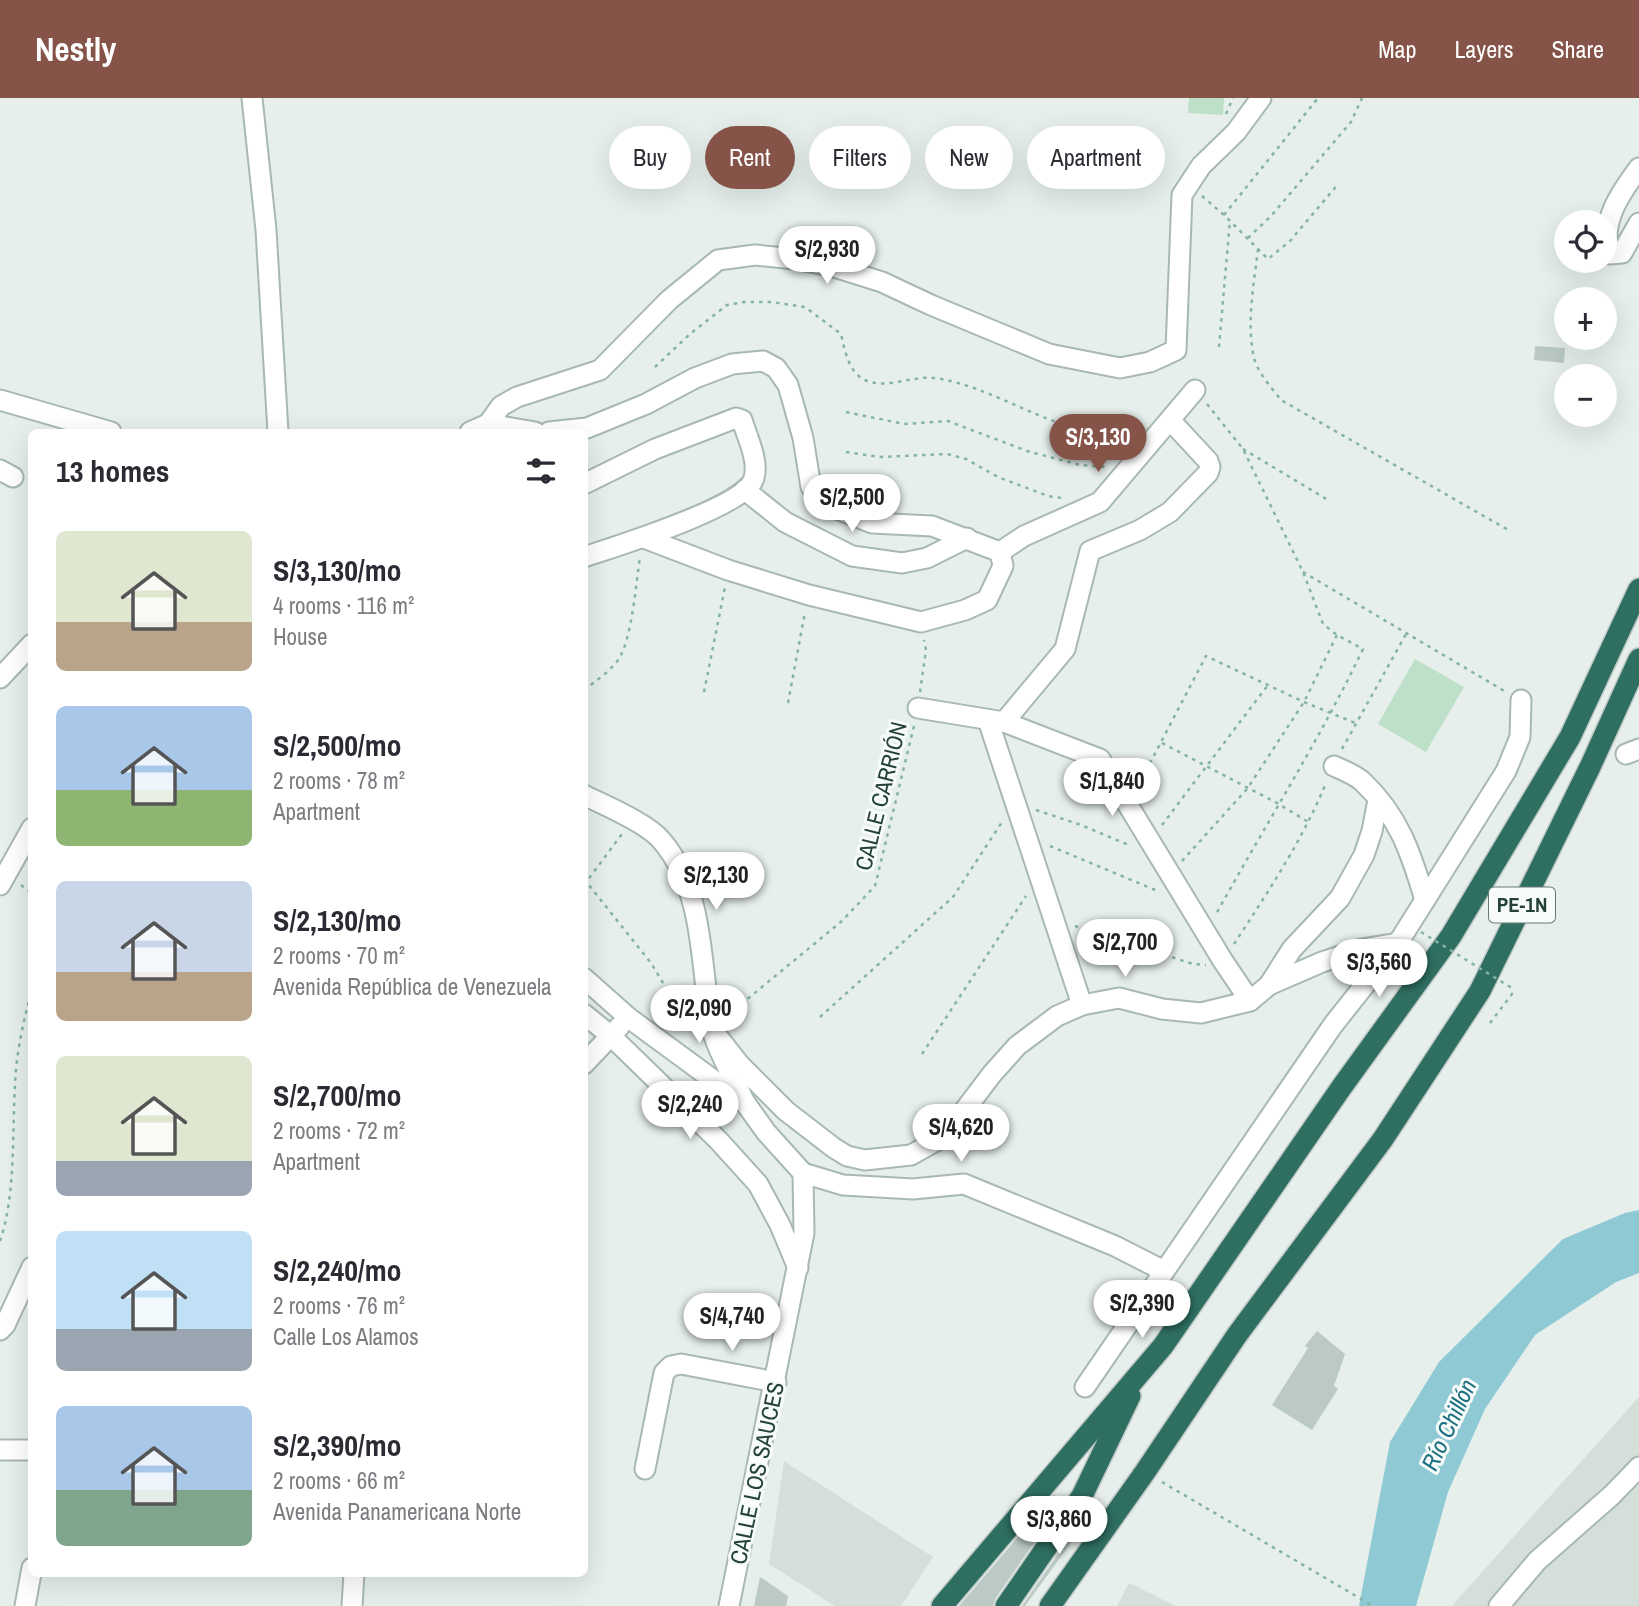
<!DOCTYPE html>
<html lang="en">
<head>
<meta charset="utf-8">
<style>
  :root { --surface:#fff; --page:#f7f7f7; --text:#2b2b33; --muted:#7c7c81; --accent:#855347 }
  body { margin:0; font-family:"Archivo Narrow",sans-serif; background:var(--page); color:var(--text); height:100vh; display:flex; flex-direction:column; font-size:26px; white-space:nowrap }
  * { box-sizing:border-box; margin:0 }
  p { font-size:23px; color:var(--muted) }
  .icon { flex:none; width:38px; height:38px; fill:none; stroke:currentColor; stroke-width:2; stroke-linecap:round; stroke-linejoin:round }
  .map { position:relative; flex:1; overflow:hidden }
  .drawer { position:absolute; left:28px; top:331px; width:560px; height:1148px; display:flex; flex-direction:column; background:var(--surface); border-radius:10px; box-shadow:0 7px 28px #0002 }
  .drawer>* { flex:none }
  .guide { position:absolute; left:609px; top:28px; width:665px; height:63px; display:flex; gap:14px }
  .buttons { position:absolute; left:1554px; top:112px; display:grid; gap:14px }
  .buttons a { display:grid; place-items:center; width:63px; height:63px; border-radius:50%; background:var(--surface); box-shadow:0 7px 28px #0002; font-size:35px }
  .price { position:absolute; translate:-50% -60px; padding:0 16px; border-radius:24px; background:#fff; color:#222; font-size:23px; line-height:46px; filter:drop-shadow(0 2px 4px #0008) }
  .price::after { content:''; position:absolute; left:50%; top:42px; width:21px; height:16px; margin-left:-10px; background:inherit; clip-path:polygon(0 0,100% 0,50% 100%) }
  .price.active { background:var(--accent); color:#fff }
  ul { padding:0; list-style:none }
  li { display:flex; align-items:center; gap:21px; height:175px; padding:0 28px }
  li span { display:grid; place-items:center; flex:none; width:196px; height:140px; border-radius:10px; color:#555 }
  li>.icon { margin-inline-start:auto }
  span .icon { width:84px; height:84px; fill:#fffc; stroke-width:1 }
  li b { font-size:30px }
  h2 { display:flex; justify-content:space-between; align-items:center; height:84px; padding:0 28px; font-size:30px }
  .pill { padding:0 24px; border-radius:32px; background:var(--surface); box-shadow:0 7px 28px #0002; font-size:24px; line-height:63px }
  .pill.active { background:var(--accent); color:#fff }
  header { display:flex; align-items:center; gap:42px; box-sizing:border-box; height:98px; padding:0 35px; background:var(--accent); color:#fff }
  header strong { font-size:33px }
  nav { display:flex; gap:38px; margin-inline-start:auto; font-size:24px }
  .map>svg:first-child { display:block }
</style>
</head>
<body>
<header>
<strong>Nestly</strong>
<nav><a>Map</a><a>Layers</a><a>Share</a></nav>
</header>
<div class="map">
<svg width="1639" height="1508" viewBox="0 0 1639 1508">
  <rect width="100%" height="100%" fill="#e6efeb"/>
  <g fill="#d4dfda">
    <path d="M1639,1299V1508H1453L1456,1503Z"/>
    <path d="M784,1363L933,1459L901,1508H835L769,1466Z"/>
    <path d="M1129,1485L1175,1508H1117Z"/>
  </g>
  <g fill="#bfe0c8">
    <path d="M1189,0H1224L1223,17L1188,15Z"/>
    <path d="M1415,561L1464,589L1426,654L1378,626Z"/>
  </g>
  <path fill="#8ec9d4" d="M1639,1112V1175L1616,1184L1535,1237L1485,1311L1448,1394L1416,1508H1359L1390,1344L1439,1264L1563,1141L1625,1115Z"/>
  <g fill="#bbcac4">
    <path d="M1535,248L1565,250L1564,265L1534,262Z"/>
    <path d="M1317,1233L1345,1256L1334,1288L1338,1291L1312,1332L1272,1307L1308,1250L1305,1248Z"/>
    <path d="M1054,1397L1063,1403L995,1501L993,1508H959Z"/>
    <path d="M1085,1417L1089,1420L1025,1508H1022Z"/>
    <path d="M760,1479L788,1498L786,1508H754Z"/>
  </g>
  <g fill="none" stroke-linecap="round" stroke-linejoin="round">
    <defs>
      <g id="minor">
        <path d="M252,0L266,132L278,334"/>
        <path d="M1639,70C1621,94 1599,125 1610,156L1622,155L1639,125"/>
        <path d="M0,302L111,334"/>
        <path d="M488,326L501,308L517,299L600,272L669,202L718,162L755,157L795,161L831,168L882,184L931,207L1049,256L1120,270L1150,264L1176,252L1182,97L1201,68L1236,34L1261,0"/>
        <path d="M470,334L488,326L535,334"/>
        <path d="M549,334L587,330L646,306L695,280L732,266L763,263L776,270L788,287L803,340L811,389L832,409L872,425L932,428L1000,454L1003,468L987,502L965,512L921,524L809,497L728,472L644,440"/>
        <path d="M0,372L13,379"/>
        <path d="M584,386L655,351L736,320L742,322C747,339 759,362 754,380C747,408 614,449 584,459"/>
        <path d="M745,392L785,424L852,458L902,465L927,460L967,440"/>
        <path d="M1000,454L1024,438L1100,404L1195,292"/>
        <path d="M0,580L32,546"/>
        <path d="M918,610L1004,624L1100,661L1223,863L1250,903"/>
        <path d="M988,622L1082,907"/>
        <path d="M1004,624L1065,551L1090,453L1140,432L1170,414L1208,375L1210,369L1208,363L1170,322"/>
        <path d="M1626,656L1639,651"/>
        <path d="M1334,668C1343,672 1355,677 1362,683C1399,718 1411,755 1425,802"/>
        <path d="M584,697C606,708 647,725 662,743C705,794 700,866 711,927C715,949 736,984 745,1005"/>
        <path d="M0,787L32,730"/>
        <path d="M584,880L629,920L746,1006L766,1034L803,1075L843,1087L913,1091L964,1086L1115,1148L1164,1173"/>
        <path d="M1269,887L1292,851L1340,800L1364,757L1372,733L1378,702"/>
        <path d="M584,916L611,938L719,1043L758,1086L780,1127L798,1170"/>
        <path d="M711,930L740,967L786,1013L834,1050L847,1058L865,1062L911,1057L945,1038L992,976L1017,948L1057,918L1082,907L1119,900L1162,911L1201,915L1250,903L1269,887L1322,864L1362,851L1398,845"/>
        <path d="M584,966L620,928"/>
        <path d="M0,1232L5,1227L32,1169"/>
        <path d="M1085,1289L1333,927L1398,845L1506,673L1520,639L1521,602"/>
        <path d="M0,1352H32"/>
        <path d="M645,1371L664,1275L671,1268L681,1266L776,1284"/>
        <path d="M25,1508L32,1470"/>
        <path d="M352,1508L354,1475"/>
        <path d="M729,1508L804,1135L803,1075"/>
        <path d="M1499,1508L1537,1463L1612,1397L1639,1369"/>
      </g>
      <g id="highway">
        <path d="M942,1508L1163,1248L1341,990L1451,838L1570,639L1639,491"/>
        <path d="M1006,1508L1082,1398L1130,1298"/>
        <path d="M1050,1508L1145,1374L1237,1237L1383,1041L1480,893L1590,669L1639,561"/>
      </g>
    </defs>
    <use href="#minor" stroke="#a8b8b2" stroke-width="23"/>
    <use href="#highway" stroke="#c2cac8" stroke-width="24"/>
    <g stroke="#86b3a5" stroke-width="2.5" stroke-dasharray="3.5 5" stroke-linecap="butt">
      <path d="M1226,16L1233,0"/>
      <path d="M1202,98L1224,117L1268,161L1290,143L1339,85"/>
      <path d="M1224,117L1318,0"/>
      <path d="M1248,140L1271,118L1351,24L1362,0"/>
      <path d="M1258,151C1254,184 1247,222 1253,255C1255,272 1271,289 1281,302L1510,433"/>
      <path d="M1219,249L1230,122"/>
      <path d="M655,269L690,236L727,207L744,204H772L805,209L841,236C845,252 848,274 865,282C886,292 913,277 935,280C983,287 1026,316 1072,329C1091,334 1112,336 1131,340"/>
      <path d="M1207,306L1243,351L1303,474L1323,526L1337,537L1363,551C1319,643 1264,729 1215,818"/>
      <path d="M846,314L904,326L948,323L1027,353L1080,367L1107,369"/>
      <path d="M1243,351L1328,402"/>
      <path d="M846,354L880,359L947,356L966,361L998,379L1048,398L1062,400"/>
      <path d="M1303,474L1506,594"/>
      <path d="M584,592C596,583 609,574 618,562C632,542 636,485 640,459"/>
      <path d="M704,594L725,489"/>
      <path d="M920,594L926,552L924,542"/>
      <path d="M788,605L805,514"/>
      <path d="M1162,645L1277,705L1310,725"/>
      <path d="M1342,651L1406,536"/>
      <path d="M1138,688L1206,558L1304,604L1355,625"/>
      <path d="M1036,712L1081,727L1131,748"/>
      <path d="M1162,727L1268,587"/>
      <path d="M1050,748L1160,794"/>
      <path d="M1182,763L1247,691L1304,604L1337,537"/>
      <path d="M584,781L651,865L669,895L692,916"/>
      <path d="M21,787L32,796"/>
      <path d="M584,787L622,736"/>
      <path d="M1075,828L1193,866L1206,867"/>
      <path d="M1234,846C1268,794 1302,743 1326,685"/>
      <path d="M728,917L842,823L875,788L914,628"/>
      <path d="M820,919L953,799L1002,724"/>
      <path d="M1490,925L1515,892"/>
      <path d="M922,956L1026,798"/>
      <path d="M0,1143C16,1097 12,1035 15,987C16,954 24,922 32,890"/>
      <path d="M1162,1384L1373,1508"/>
    </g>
    <use href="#minor" stroke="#fff" stroke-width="19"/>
    <use href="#highway" stroke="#2f6f62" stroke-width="21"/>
    <path stroke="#86b3a5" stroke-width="2.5" stroke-dasharray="3.5 5" stroke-linecap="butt" d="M1421,834L1515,892"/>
  </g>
  <g text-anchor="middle" stroke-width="6" stroke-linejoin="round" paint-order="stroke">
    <rect fill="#f7fbf9" stroke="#637a73" stroke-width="2" x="1489" y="789.5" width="66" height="35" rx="5"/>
    <g font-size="21" font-weight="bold" fill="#24423a">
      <text x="1522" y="814">PE-1N</text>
    </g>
    <g font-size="23" fill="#24423a" stroke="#f7fbf9">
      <text transform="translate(881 698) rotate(-76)" y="8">CALLE CARRIÓN</text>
      <text transform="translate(757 1375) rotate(-78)" y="8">CALLE LOS SAUCES</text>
    </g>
    <g font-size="24" font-style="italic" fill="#1c6f80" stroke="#f7fbf9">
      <text transform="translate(1449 1327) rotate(-65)" y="8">Río Chillón</text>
    </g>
  </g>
</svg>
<div class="buttons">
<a><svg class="icon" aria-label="locate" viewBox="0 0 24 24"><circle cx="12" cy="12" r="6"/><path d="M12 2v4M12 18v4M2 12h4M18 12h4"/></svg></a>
<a>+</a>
<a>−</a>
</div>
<b class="price" style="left:827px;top:188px">S/2,930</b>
<b class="price active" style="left:1098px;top:376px">S/3,130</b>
<b class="price" style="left:852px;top:436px">S/2,500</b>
<b class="price" style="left:1112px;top:720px">S/1,840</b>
<b class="price" style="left:716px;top:814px">S/2,130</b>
<b class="price" style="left:1125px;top:881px">S/2,700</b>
<b class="price" style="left:1379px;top:901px">S/3,560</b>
<b class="price" style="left:699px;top:947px">S/2,090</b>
<b class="price" style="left:690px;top:1043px">S/2,240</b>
<b class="price" style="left:961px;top:1066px">S/4,620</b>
<b class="price" style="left:1142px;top:1242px">S/2,390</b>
<b class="price" style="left:732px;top:1255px">S/4,740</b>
<b class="price" style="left:1059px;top:1458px">S/3,860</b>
<div class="guide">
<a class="pill">Buy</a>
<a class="pill active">Rent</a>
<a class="pill">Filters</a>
<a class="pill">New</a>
<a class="pill">Apartment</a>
</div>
<section class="drawer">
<h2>13 homes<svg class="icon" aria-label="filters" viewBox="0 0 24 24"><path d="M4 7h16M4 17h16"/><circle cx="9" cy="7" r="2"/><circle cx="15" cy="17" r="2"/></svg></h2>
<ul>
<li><span style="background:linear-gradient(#dfe7d0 65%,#b9a48a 0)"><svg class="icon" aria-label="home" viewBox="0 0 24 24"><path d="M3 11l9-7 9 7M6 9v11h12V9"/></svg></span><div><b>S/3,130/mo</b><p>4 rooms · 116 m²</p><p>House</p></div></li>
<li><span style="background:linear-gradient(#a9c7e8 60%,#8fb573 0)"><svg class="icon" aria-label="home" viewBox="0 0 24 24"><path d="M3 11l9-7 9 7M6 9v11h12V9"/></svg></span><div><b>S/2,500/mo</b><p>2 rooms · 78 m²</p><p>Apartment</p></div></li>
<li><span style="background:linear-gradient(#c9d6e8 65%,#b9a48a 0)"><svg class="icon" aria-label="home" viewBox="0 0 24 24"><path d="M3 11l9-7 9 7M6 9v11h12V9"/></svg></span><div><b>S/2,130/mo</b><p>2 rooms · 70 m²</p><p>Avenida República de Venezuela</p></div></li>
<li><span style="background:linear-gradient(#dfe7d0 75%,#9aa5b1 0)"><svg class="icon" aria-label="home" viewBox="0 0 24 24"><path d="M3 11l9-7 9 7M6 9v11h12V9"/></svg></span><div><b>S/2,700/mo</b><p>2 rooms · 72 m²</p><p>Apartment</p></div></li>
<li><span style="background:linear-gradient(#bfe0f5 70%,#9aa5b1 0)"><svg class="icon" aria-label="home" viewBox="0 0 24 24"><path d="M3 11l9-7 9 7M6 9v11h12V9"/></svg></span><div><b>S/2,240/mo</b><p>2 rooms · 76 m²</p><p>Calle Los Alamos</p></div></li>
<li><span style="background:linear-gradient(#a9c7e8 60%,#7fa58c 0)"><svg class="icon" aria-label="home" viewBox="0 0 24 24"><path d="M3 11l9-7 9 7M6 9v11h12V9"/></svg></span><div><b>S/2,390/mo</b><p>2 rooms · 66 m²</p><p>Avenida Panamericana Norte</p></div></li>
</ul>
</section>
</div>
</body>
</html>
